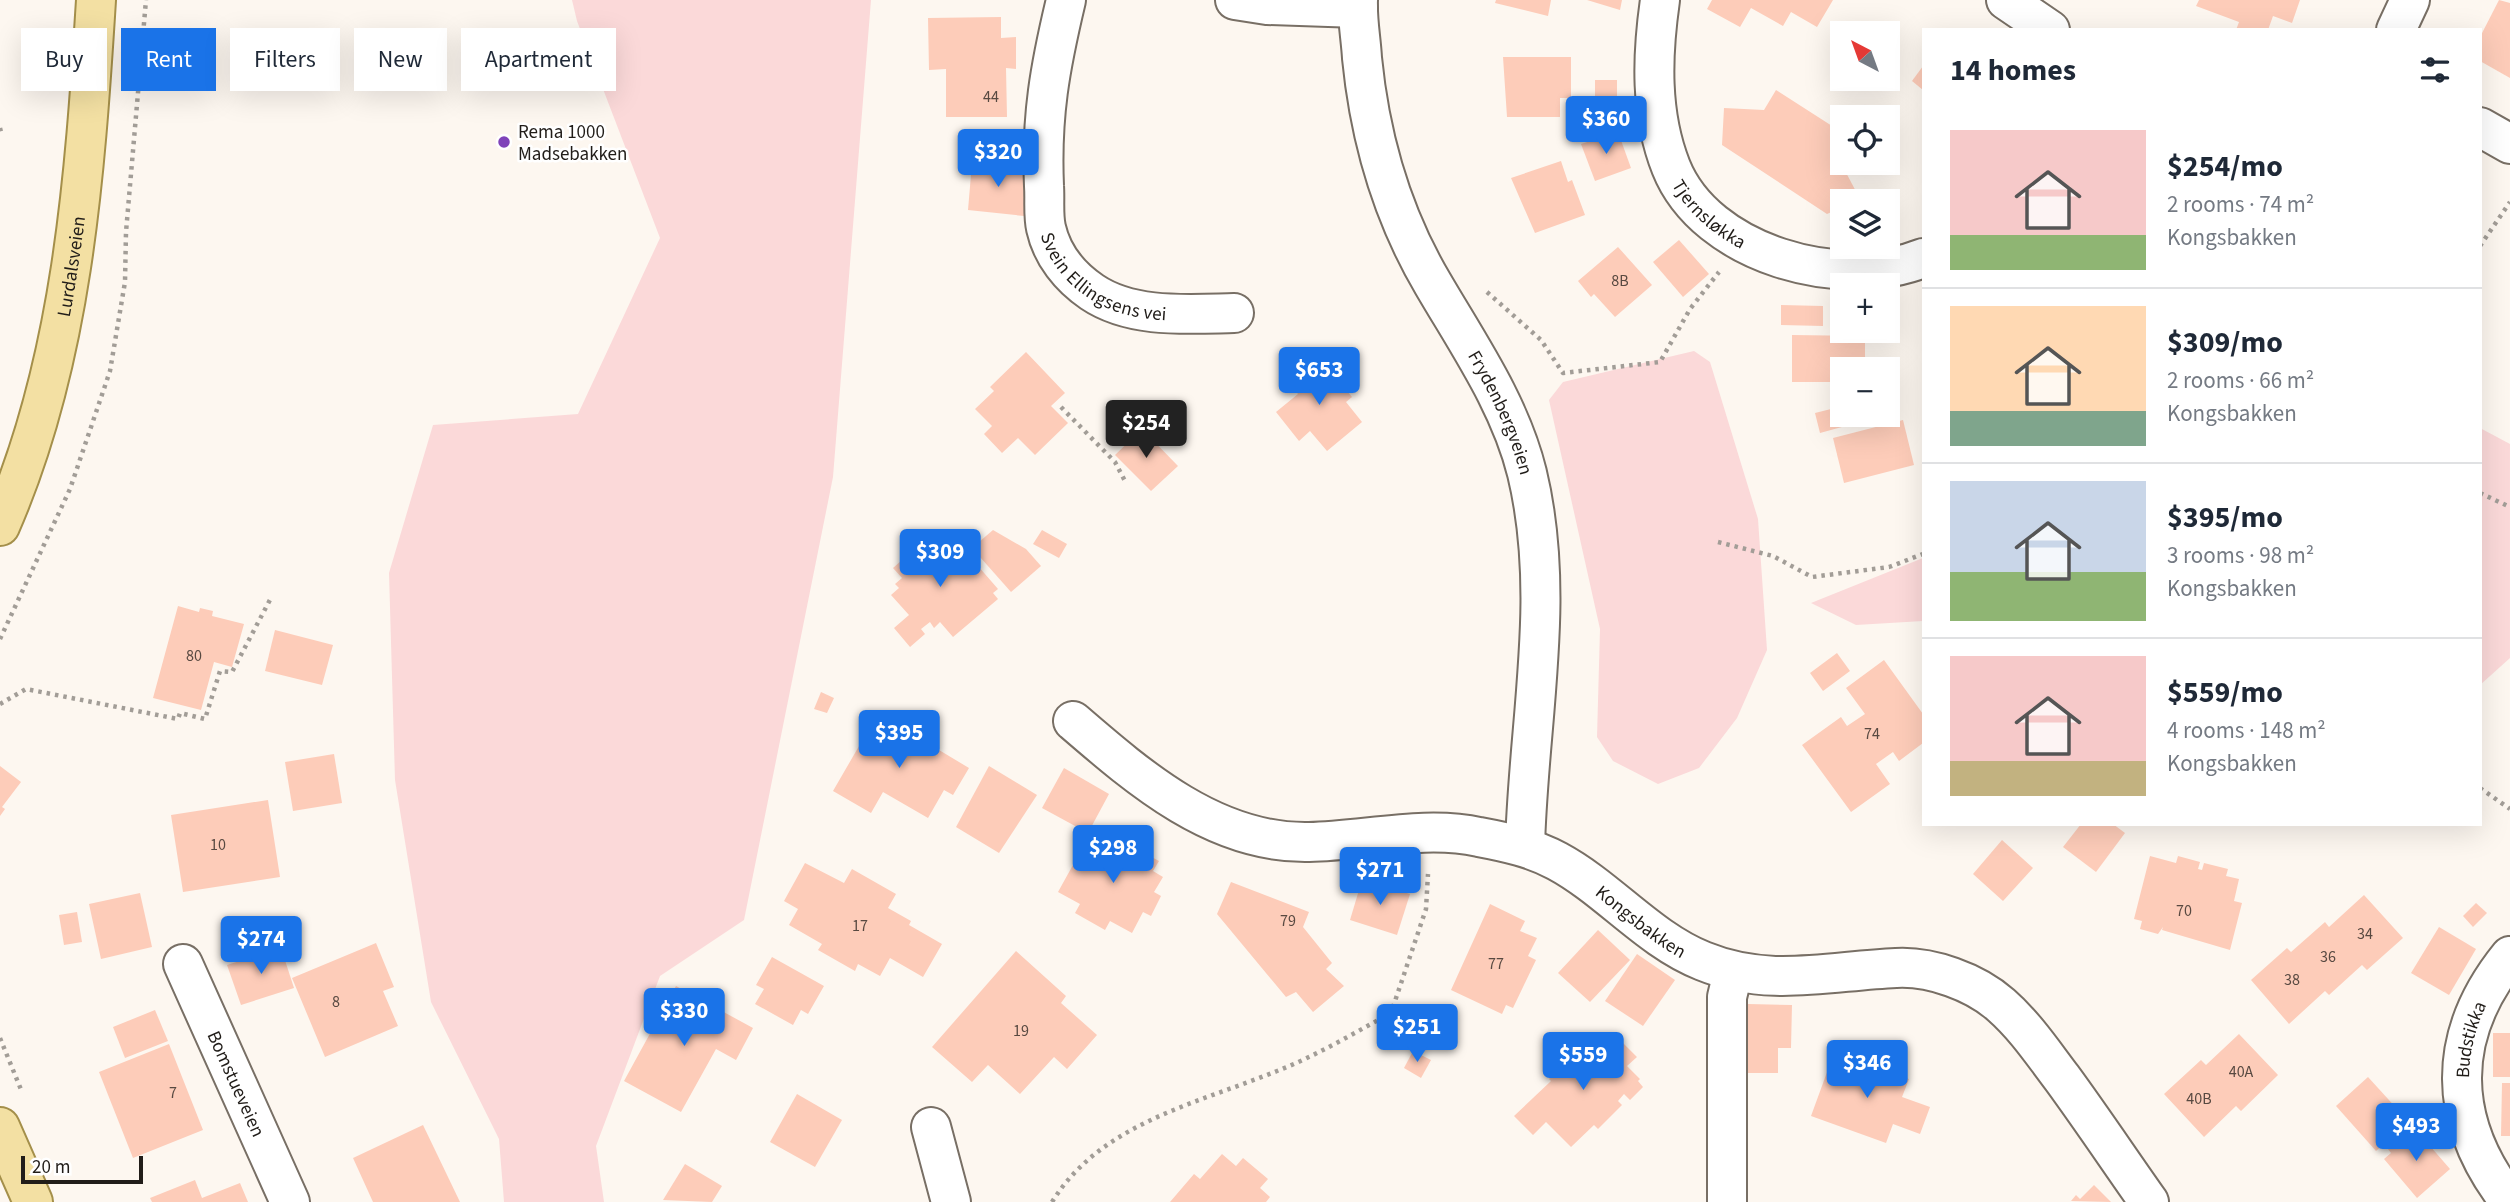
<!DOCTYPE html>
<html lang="en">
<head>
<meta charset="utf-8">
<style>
  :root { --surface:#fff; --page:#f2f2f3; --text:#1f2937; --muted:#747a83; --line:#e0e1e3; --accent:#1a73e8 }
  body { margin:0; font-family:"Source Sans 3",sans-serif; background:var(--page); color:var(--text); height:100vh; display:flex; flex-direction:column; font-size:26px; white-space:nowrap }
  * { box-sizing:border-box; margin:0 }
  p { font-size:23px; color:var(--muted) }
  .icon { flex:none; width:38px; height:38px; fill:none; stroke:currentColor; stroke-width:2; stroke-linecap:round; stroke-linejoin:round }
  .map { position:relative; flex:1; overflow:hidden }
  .panel { position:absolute; left:1922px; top:28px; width:560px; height:798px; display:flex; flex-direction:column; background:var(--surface); border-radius:0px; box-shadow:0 7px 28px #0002 }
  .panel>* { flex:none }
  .guide { position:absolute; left:21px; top:28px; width:665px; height:63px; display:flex; gap:14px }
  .needle { width:46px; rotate:319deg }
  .buttons { position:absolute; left:1830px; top:21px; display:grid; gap:14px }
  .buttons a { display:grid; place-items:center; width:70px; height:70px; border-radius:0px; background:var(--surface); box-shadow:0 7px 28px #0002; font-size:35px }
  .scale { position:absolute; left:21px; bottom:18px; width:122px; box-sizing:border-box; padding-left:7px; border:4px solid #211d19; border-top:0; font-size:19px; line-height:24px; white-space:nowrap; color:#211d19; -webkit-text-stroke:5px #fff; paint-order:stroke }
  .price { position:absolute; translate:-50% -60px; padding:0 16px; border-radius:7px; background:var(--accent); color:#fff; font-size:23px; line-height:46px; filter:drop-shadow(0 2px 4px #0008) }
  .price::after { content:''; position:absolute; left:50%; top:42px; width:21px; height:16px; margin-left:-10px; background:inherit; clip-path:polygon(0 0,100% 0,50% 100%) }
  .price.selected { background:#222; color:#fff }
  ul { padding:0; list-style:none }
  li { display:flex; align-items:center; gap:21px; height:175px; padding:0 28px }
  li+li { border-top:2px solid var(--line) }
  li span { display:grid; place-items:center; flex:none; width:196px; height:140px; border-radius:0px; color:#555 }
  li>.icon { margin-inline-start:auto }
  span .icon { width:84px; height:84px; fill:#fffc; stroke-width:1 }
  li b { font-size:30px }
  h2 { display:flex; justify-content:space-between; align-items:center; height:84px; padding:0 28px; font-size:30px }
  .tag { padding:0 24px; border-radius:0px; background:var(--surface); box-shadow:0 7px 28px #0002; font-size:24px; line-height:63px }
  .tag.selected { background:var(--accent); color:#fff }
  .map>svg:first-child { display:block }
</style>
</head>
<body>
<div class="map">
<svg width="2510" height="1202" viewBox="0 0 2510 1202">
  <rect width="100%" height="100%" fill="#fdf7f0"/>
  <g fill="#fbd9d9">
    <path d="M572,0H871L833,477L744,920L660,976L596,1146L604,1202H504L499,1139L431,1002L395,780L389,573L433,425L578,414L660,238L577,21Z"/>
    <path d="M1694,351L1710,362L1758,519L1767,650L1737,718L1699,768L1658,784L1613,761L1597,737L1600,629L1549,400L1563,382Z"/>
    <path d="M2480,428L2510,444V658L2480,685Z"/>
    <path d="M1923,558V621L1856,625L1811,603Z"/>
  </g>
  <g fill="#fdccb9">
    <path d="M1496,0H1551L1548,16L1495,3Z"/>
    <path d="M1587,0H1622L1620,10Z"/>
    <path d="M1712,0H1833L1817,27L1791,12L1783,26L1751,8L1740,27L1707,9Z"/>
    <path d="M2199,0H2300L2292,23L2273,16L2268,30H2236L2239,22L2196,6Z"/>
    <path d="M2499,0L2510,3V78L2480,61V37Z"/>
    <path d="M1001,17V38L1016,37V69L1006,68L1007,117H946V69L929,70L928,18Z"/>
    <path d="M1503,57H1571V98H1560V117H1507Z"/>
    <path d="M1923,66V90L1912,81Z"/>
    <path d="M1595,80H1617V122H1577V107H1595Z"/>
    <path d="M1776,90L1843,133L1842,165L1860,199L1843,201V207L1827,214L1722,145L1724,108L1764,110Z"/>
    <path d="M1618,132L1631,168L1595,181L1581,144Z"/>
    <path d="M1561,161L1568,182L1572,180L1585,215L1535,233L1511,178Z"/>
    <path d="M972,163L1028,168L1024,216L968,210Z"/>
    <path d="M1679,240L1709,274L1683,297L1653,262Z"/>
    <path d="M1618,247L1652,285L1615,317L1594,294L1591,297L1578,281Z"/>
    <path d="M1781,305L1823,306V326L1781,325Z"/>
    <path d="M1792,335L1865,336V369H1843V382H1792Z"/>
    <path d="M1026,352L1065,393L1051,406L1068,423L1035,455L1018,438L1002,453L984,434L992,426L975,409L994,391L990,387Z"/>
    <path d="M1320,358L1352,397L1346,402L1362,422L1327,451L1310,431L1299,441L1276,412L1298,394L1289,383Z"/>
    <path d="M1843,406V415H1858L1860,422L1820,433L1815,413Z"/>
    <path d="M1903,420L1914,465L1844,483L1833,438Z"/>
    <path d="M1142,429L1178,466L1151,491L1115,455Z"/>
    <path d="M937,529L959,556L965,551L998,589L993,593L998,599L953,637L940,622L934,628L930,622L921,629L925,634L910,647L894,628L909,615L891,595L899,588L895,584L902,578L893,568Z"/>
    <path d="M993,530L1026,549L1041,566L1011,592L972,548Z"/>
    <path d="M1042,530L1067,544L1059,558L1033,544Z"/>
    <path d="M178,606L199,612L200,608L213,611L212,616L244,624L232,667L214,662L201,710L153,698Z"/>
    <path d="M275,630L333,645L322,685L265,671Z"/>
    <path d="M1837,653L1850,671L1823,691L1810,673Z"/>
    <path d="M1884,660L1923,714V743L1899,761L1893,752L1876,764L1890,784L1851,812L1802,745L1841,717L1847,726L1865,714L1846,688Z"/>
    <path d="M821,692L834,698L827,713L814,709Z"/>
    <path d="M877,715L935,745L934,747L969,768L953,795L944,790L928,818L883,792L871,813L833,791Z"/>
    <path d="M334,754L342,803L293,811L285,762Z"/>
    <path d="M0,766L21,782L2,807L5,809L0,816Z"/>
    <path d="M989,766L1037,795L999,853L956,827Z"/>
    <path d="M1064,768L1109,794L1088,833L1042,808Z"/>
    <path d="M268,800L280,877L183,892L171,815Z"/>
    <path d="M2081,824H2113L2125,833L2096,872L2063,847Z"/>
    <path d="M1089,836L1126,856L1131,846L1159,861L1153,871L1163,877L1154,892L1161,896L1151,916L1143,912L1132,933L1110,921L1105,930L1075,913L1080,904L1058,892Z"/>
    <path d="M2002,840L2033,868L2003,901L1973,874Z"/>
    <path d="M2150,856L2176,863L2178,856L2200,862L2198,869L2202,870L2204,863L2228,869L2226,876L2239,879L2234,901L2242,903L2230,950L2162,930L2163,927L2158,934L2140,929L2142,921L2134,919Z"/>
    <path d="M805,863L844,883L852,869L896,894L888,908L911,921L909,925L942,944L923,977L890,958L880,976L858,964L855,971L818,950L822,944L789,925L798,909L784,901Z"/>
    <path d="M1362,880L1410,894L1397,935L1350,920Z"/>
    <path d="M1231,882L1309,912L1303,927L1332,963L1326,969L1344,986L1313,1012L1296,992L1286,997L1217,914Z"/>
    <path d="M140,893L152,947L101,959L89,904Z"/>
    <path d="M2364,895L2403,938L2367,970L2362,965L2329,995L2325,991L2289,1024L2251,980L2287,948L2291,952L2325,922L2329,927Z"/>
    <path d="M2476,903L2487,913L2473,927L2463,916Z"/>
    <path d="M1490,904L1525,921L1520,931L1537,938L1528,956L1536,960L1513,1008L1506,1005L1502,1014L1451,990Z"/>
    <path d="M77,912L82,942L64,945L59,915Z"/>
    <path d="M2439,927L2476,949L2449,995L2411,973Z"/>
    <path d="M1598,930L1630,960L1590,1002L1558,973Z"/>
    <path d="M376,943L394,987L383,991L398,1026L325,1057L292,978Z"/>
    <path d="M281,948L294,988L241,1005L227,965Z"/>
    <path d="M1016,951L1066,996L1061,1003L1097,1035L1067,1069L1054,1057L1020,1094L988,1065L972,1082L932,1047Z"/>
    <path d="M1637,954L1675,980L1643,1026L1605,1001Z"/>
    <path d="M772,957L824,986L808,1014L801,1010L793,1025L755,1004L764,989L756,985Z"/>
    <path d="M676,986L753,1028L736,1060L716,1049L681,1112L624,1081Z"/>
    <path d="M1748,1004L1792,1005L1791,1048H1778V1073H1748Z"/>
    <path d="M155,1010L168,1041L125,1058L113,1027Z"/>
    <rect x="2493" y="1033" width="17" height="44"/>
    <path d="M2239,1034L2278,1075L2241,1111L2236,1106L2204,1137L2164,1094L2201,1060L2206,1065Z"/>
    <path d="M1598,1035L1612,1051L1622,1042L1637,1057L1627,1066L1640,1079L1638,1081L1643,1087L1630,1100L1624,1094L1618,1101L1622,1105L1598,1129L1594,1125L1571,1147L1546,1122L1533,1135L1514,1116L1551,1081L1549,1079L1573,1055L1575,1058Z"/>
    <path d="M169,1044L203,1130L133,1158L99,1072Z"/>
    <path d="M1413,1051L1431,1060L1421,1078L1404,1068Z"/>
    <path d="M1834,1053L1860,1062L1863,1058L1884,1065L1883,1070L1909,1079L1902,1097L1930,1107L1920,1134L1893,1124L1886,1143L1811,1116Z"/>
    <path d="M2368,1077L2409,1122L2376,1151L2336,1106Z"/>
    <path d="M2502,1083H2510V1136H2501Z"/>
    <path d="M797,1094L842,1120L815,1167L770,1142Z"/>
    <path d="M423,1125L460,1202H373L353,1158Z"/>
    <path d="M2417,1131L2450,1169L2417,1198L2384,1159L2391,1153L2388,1149L2405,1134L2408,1138Z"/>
    <path d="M1222,1154L1236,1166L1243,1158L1268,1179L1260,1188L1270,1197L1266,1202H1170L1194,1174L1200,1179Z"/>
    <path d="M685,1164L722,1186L712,1202L663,1200Z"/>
    <path d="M195,1180L202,1198L240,1183L248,1202H152L150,1198Z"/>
    <path d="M2094,1185L2111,1202L2071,1201L2076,1195L2080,1199Z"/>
  </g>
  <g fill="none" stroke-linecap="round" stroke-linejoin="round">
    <defs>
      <g id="minor">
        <path id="s1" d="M1066,0C1050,67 1041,116 1044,186C1045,199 1043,215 1046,228C1052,255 1070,277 1092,292C1132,319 1188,314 1234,313"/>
        <path d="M1235,0L1267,5L1358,8"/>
        <path id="s2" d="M1358,0C1357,19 1361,39 1362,58C1370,139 1391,213 1433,284C1468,344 1510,404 1527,473C1557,597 1528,722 1525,847"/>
        <path id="s3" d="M1660,0C1652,56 1650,114 1671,167C1706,255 1842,291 1923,258"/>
        <path d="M2006,0L2050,30"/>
        <path d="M2396,30L2410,0"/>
        <path d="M2480,127L2510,144"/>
        <path id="s4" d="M1073,721C1139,778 1215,844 1309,842C1364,841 1425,825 1479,837C1506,842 1533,848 1557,861C1609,889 1648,939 1703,961C1769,988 1828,971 1896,968C1931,966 1975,982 2001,1005C2025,1026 2043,1053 2062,1078C2092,1119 2120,1161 2149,1202"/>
        <path id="s5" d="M183,964L290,1202"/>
        <path d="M931,1127L951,1202"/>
        <path d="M1727,1202V997L1733,972"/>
        <path id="s6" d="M2510,1202C2447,1122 2445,1036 2510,956"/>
      </g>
      <g id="major">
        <path id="s7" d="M0,526C72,362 85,177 96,0"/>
        <path d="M0,1127L33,1202"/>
      </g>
    </defs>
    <use href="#minor" stroke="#786f65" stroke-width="42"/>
    <use href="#major" stroke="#a48f4a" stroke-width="42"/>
    <g stroke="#a29d97" stroke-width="4.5" stroke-dasharray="3.5 5" stroke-linecap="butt">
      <path d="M0,128L1,132"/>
      <path d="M2480,246L2510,202"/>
      <path d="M1487,292L1541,340L1563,373L1660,362L1690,309L1719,272"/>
      <path d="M1061,407L1115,462L1126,483"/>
      <path d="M2480,493L2510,507"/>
      <path d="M1718,542L1773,556L1812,577L1889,567L1923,554"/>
      <path d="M0,639L70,489L110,371L125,282L126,232L146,0"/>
      <path d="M0,704L26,689L178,719L180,713L205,719L220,671L232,672L272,596"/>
      <path d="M2480,788L2510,809"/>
      <path d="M0,1038L22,1092"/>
      <path d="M1052,1202C1101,1123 1196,1104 1277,1071C1316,1056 1354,1033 1391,1013L1426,909L1428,874"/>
    </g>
    <use href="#minor" stroke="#fff" stroke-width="38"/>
    <use href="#major" stroke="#f3e0a3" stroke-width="38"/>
  </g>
  <circle fill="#7f43b9" stroke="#fff" stroke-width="2.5" cx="504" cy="142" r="7"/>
  <g text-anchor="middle" stroke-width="5" stroke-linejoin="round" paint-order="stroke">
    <g font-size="16" fill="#584941">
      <text x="991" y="102">44</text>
      <text x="1620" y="286">8B</text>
      <text x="194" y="661">80</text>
      <text x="1872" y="739">74</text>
      <text x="218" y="850">10</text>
      <text x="2184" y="916">70</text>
      <text x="1288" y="926">79</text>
      <text x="860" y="931">17</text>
      <text x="2365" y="939">34</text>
      <text x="2328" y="962">36</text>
      <text x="1496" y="969">77</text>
      <text x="2292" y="985">38</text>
      <text x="336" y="1007">8</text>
      <text x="1021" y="1036">19</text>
      <text x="2241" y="1077">40A</text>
      <text x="173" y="1098">7</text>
      <text x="2199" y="1104">40B</text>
    </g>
    <g font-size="19" fill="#211d19" stroke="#fff" text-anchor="start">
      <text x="518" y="138">Rema 1000<tspan x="518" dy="22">Madsebakken</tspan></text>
    </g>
    <g font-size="19" fill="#211d19" stroke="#fff">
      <text dy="7" stroke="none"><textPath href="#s3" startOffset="231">Tjernsløkka</textPath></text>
      <text dy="7" stroke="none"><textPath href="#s7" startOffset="270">Lurdalsveien</textPath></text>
      <text dy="7" stroke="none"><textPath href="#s1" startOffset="312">Svein Ellingsens vei</textPath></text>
      <text dy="7" stroke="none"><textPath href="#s2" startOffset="443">Frydenbergveien</textPath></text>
      <text dy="7" stroke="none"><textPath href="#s4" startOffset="628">Kongsbakken</textPath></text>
      <text dy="7" stroke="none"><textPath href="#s6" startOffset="175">Budstikka</textPath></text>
      <text dy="7" stroke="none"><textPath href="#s5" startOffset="131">Bomstueveien</textPath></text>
    </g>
  </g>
</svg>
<div class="buttons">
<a><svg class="needle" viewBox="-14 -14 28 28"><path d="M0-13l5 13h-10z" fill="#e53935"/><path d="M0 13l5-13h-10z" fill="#747a83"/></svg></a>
<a><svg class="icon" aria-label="locate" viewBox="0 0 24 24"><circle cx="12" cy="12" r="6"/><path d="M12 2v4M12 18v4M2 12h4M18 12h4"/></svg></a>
<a><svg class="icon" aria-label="layers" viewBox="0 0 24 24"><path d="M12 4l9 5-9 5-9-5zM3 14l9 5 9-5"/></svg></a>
<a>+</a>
<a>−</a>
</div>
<div class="scale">20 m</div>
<b class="price" style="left:1606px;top:156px">$360</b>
<b class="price" style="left:998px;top:189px">$320</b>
<b class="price" style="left:1319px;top:407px">$653</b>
<b class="price selected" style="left:1146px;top:460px">$254</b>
<b class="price" style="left:940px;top:589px">$309</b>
<b class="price" style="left:899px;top:770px">$395</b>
<b class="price" style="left:1113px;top:885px">$298</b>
<b class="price" style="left:1380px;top:907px">$271</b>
<b class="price" style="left:261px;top:976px">$274</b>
<b class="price" style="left:684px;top:1048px">$330</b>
<b class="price" style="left:1417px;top:1064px">$251</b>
<b class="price" style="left:1583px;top:1092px">$559</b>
<b class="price" style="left:1867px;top:1100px">$346</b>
<b class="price" style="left:2416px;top:1163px">$493</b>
<div class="guide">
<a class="tag">Buy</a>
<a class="tag selected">Rent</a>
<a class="tag">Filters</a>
<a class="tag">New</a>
<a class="tag">Apartment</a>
</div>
<section class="panel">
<h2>14 homes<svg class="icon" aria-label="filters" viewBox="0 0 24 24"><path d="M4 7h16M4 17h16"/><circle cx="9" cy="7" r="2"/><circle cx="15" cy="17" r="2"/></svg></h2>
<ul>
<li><span style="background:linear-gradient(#f6c9c9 75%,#8fb573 0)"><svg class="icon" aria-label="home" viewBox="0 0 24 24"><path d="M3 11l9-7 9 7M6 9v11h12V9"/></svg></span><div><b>$254/mo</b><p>2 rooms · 74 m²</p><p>Kongsbakken</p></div></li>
<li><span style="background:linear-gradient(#ffd9b3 75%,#7fa58c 0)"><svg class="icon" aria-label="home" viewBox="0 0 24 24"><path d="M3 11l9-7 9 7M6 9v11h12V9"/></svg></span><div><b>$309/mo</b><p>2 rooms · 66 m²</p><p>Kongsbakken</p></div></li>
<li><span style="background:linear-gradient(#c9d6e8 65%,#8fb573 0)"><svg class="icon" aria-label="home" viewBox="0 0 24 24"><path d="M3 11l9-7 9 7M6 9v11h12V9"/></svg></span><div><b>$395/mo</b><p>3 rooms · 98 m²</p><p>Kongsbakken</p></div></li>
<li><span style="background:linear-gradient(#f6c9c9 75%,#c2b280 0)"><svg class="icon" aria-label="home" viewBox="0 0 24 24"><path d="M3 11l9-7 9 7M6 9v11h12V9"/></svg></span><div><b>$559/mo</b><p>4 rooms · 148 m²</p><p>Kongsbakken</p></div></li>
</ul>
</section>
</div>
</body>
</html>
